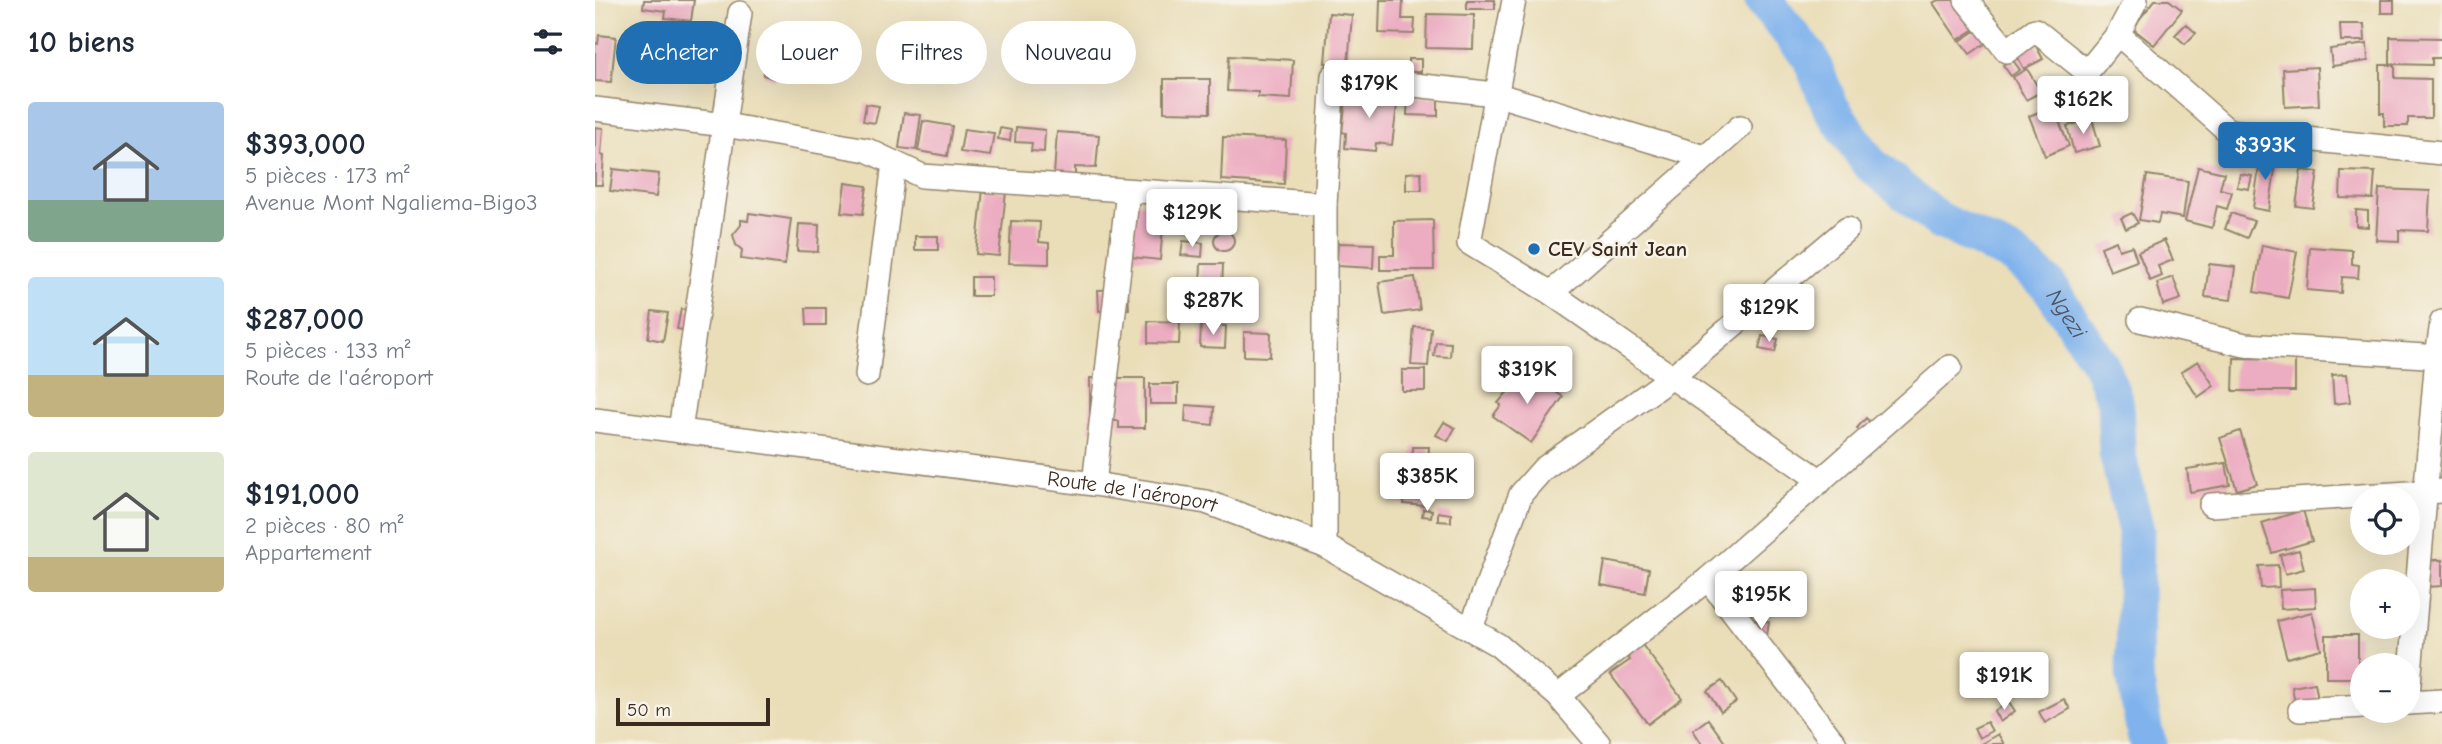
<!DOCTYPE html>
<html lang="fr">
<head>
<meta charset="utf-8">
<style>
  :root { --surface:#fff; --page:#f2f2f3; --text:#1f2937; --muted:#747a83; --accent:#1f6fb2 }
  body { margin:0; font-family:"Comic Neue",sans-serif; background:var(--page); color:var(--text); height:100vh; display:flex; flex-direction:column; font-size:26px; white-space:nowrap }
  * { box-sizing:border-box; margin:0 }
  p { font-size:23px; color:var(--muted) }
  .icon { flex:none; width:38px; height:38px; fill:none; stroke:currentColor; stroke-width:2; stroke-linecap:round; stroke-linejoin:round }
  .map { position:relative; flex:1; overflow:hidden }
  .side { display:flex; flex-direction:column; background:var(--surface); width:595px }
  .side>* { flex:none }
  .hud { position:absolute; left:21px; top:21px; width:665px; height:63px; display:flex; gap:14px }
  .tools { position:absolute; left:1755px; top:485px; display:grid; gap:14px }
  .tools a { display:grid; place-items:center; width:70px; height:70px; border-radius:50%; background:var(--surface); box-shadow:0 7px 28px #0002; font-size:35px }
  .scale { position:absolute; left:21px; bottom:18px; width:154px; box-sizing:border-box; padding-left:7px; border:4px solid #3b2a1e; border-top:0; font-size:19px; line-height:24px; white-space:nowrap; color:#3b2a1e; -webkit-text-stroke:5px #f7f3e8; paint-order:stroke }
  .price { position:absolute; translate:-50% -60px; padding:0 16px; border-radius:7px; background:#fff; color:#222; font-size:23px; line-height:46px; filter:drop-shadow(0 2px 4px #0008) }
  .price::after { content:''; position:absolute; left:50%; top:42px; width:21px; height:16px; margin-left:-10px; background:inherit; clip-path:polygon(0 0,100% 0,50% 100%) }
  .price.selected { background:var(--accent); color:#fff }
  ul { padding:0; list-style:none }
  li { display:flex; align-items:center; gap:21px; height:175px; padding:0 28px }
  li span { display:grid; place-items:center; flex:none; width:196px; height:140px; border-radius:7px; color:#555 }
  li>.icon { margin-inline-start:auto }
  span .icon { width:84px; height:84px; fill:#fffc; stroke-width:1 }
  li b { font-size:30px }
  h2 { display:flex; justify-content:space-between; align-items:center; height:84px; padding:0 28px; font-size:30px }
  .pill { padding:0 24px; border-radius:32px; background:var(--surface); box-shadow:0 7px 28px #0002; font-size:24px; line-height:63px }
  .pill.selected { background:var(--accent); color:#fff }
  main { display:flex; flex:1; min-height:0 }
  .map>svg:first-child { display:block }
</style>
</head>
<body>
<main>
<section class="side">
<h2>10 biens<svg class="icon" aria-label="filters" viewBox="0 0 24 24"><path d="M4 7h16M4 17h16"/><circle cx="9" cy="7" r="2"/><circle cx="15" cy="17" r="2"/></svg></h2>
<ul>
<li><span style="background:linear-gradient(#a9c7e8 70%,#7fa58c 0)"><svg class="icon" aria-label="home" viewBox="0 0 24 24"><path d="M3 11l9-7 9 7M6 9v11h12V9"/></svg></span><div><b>$393,000</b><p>5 pièces · 173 m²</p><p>Avenue Mont Ngaliema-Bigo3</p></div></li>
<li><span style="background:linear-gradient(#bfe0f5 70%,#c2b280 0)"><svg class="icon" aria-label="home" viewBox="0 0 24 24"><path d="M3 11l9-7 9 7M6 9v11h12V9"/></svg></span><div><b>$287,000</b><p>5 pièces · 133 m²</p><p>Route de l'aéroport</p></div></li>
<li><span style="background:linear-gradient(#dfe7d0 75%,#c2b280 0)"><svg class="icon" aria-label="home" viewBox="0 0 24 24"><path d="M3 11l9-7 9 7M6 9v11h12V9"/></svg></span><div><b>$191,000</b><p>2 pièces · 80 m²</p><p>Appartement</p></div></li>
</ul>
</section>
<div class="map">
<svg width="1847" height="744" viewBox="0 0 1847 744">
  <rect width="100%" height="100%" fill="#f7f3e8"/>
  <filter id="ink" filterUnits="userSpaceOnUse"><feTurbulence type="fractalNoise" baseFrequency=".0143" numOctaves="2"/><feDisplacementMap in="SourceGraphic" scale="14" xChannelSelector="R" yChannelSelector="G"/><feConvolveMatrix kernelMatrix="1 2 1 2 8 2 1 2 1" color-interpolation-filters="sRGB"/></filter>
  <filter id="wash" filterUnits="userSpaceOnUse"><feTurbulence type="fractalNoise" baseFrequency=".00686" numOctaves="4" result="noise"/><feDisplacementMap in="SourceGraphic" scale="28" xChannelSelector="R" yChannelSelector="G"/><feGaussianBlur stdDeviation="1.57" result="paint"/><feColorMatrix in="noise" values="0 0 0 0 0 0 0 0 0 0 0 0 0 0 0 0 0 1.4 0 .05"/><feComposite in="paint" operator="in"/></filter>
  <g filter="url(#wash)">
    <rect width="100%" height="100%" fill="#eadeb9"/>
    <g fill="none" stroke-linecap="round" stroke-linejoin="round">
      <path stroke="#80b3ed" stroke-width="37" id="s1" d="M1168,0L1215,57L1235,106L1274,163L1342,219L1419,256L1454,286L1505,364L1520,401L1522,452L1541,531L1539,673L1550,734L1554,744"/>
    </g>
    <g id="blocks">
      <g fill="#ecacc1">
        <path d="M49,0H99L96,21L70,18L71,11L48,8Z"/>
        <path d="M785,0H808L807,19H820L819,34L784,33Z"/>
        <rect x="872" y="0" width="28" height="9"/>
        <path d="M1343,0H1365L1383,27L1363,40L1338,3Z"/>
        <path d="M1560,0H1574L1587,10L1559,45L1537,28Z"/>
        <rect x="1786" y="0" width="13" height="13"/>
        <path d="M734,13L757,15L753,65L730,63Z"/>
        <path d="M832,14L879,15L878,49L831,48Z"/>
        <path d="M1591,24L1601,33L1590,44L1580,35Z"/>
        <path d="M1745,24H1769L1770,41H1746Z"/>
        <path d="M1385,28L1394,41L1375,54L1365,41Z"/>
        <path d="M4,35L21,37L16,82L0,81V43L3,44Z"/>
        <path d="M1795,37L1847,38V58H1837V65L1795,64Z"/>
        <rect x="35" y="40" width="16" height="19"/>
        <path d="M1440,44L1448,59L1429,69L1421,54Z"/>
        <path d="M1772,44L1773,61L1737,66L1735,49Z"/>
        <path d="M634,56L698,60L696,99L663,97V92L632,91Z"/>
        <rect x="813" y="59" width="13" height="13"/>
        <path d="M1417,59L1425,70L1416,76L1408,65Z"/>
        <path d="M172,63L184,67L180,79L168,75Z"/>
        <path d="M1785,65H1800V78L1836,79V118H1813V126H1789V113H1785Z"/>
        <path d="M1722,67L1724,105L1690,107L1688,69Z"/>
        <path d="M1432,69L1446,92L1431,100L1418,77Z"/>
        <path d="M569,79H615V113L569,112Z"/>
        <path d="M1511,81L1519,95L1487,112L1480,98Z"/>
        <path d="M752,91L803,97L797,145L781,143L780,151L750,148L751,133L747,132Z"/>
        <path d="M813,96L843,97V116L812,115Z"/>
        <path d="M271,104L284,106L280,123L268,121Z"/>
        <path d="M1458,106L1474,146L1450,156L1434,116Z"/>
        <path d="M309,113L326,115L321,150L304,148Z"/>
        <path d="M1497,119L1505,146L1479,153L1472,126Z"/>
        <path d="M328,121L357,126L352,156L323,151Z"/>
        <path d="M0,127L8,128L6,155L9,156L7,185H0Z"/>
        <path d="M421,127L450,130L449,152L436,151L437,143L420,142Z"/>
        <path d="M405,128L416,130L415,141L403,139Z"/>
        <path d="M369,129L399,133L395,156L365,152Z"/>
        <path d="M462,132L504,135L501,168L480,167V176L459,174Z"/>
        <path d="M628,137L691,140L689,184L626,180Z"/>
        <path d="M1666,154L1682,156L1674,211L1658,208Z"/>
        <path d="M1603,167L1629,173L1625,189L1637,192L1632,209L1622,206L1617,228L1590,221Z"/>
        <path d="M18,169L64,174L61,197L15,191Z"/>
        <path d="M1706,170L1723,172L1718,208L1701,206Z"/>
        <path d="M1746,171L1780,172L1778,199L1745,198Z"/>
        <path d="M826,172L827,190H811V173Z"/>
        <path d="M1645,174L1657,176L1654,189L1642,187Z"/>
        <path d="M1552,175L1593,181L1588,218L1565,214L1563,223L1544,220Z"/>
        <path d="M250,183L272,186L268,214L246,212Z"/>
        <path d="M388,189L411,192L404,256L381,254Z"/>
        <path d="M1784,189L1835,191L1833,231L1804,230V241L1781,240Z"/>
        <path d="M531,201L570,205L565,260L526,256Z"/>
        <path d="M1761,210L1773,211V227L1761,226Z"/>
        <path d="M154,213L196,219L190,265L146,259L147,250L141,245L138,235L146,225V220L153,221Z"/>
        <path d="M1537,213L1543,223L1531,229L1526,218Z"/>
        <path d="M1636,213L1659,221L1652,238L1630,229Z"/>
        <path d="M838,220L839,270H785V255H799V221Z"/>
        <path d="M416,221L445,222L444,242L454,243V264L414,263Z"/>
        <path d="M204,224L224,225L223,252L202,251Z"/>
        <circle cx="629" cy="241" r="10"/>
        <rect x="320" y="236" width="23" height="14"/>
        <path d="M1569,240L1578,260L1563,266L1567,276L1555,281L1543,252Z"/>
        <path d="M588,241L608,243L607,257L586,255Z"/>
        <path d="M1521,241L1524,250L1537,246L1542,261L1515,271L1506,247Z"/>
        <path d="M743,243L779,244L778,268L742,266Z"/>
        <path d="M1667,245L1702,252L1693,298L1659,292Z"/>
        <path d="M1715,247L1757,250V264L1764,265L1763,278L1747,277L1746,293L1712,290Z"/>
        <path d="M606,264H628L627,290L605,289Z"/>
        <path d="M1614,264L1640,267L1636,300L1610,297Z"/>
        <rect x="376" y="277" width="20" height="19"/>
        <path d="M820,277L825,310L789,315L784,282Z"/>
        <path d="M1578,277L1586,299L1568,305L1562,283Z"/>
        <path d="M533,289L534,309L504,311L503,290Z"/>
        <path d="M211,308H231V325H212Z"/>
        <path d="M86,309L113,313L109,334L82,329Z"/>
        <path d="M57,311L73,313L68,341L53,338Z"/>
        <path d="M553,321L585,322L584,344L553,343Z"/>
        <path d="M606,325L631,326L630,348L605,347Z"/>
        <path d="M819,327L836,328L833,366L816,365Z"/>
        <path d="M649,332L676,333L675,357L649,356Z"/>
        <path d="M1167,336L1183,339L1180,352L1164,349Z"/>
        <path d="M841,342L856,343L855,357L839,356Z"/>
        <path d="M1639,358L1700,359V391H1638Z"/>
        <path d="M1603,361L1619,386L1603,397L1586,372Z"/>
        <rect x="807" y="370" width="23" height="21"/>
        <path d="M930,371L968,397L936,443L898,416L906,405L903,403Z"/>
        <path d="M1752,374L1755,402L1739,404L1737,375Z"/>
        <path d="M495,378H550V428H524V421H509L495,431Z"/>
        <rect x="555" y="384" width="28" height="20"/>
        <path d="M591,405L619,407L618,425L590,422Z"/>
        <path d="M1271,418L1286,433L1276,442L1262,428Z"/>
        <path d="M849,422L860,428L853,441L841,435Z"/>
        <path d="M1645,431L1662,484L1642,490L1625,438Z"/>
        <path d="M818,447H834L833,460H817Z"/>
        <path d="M1631,463L1635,485L1595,492L1592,469Z"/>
        <path d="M812,478L833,480L830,506L809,504Z"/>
        <path d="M828,509L837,510L836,517L827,516Z"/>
        <path d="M1708,510L1717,541L1677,553L1667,523Z"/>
        <path d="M843,512L856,514V522L843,521Z"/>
        <path d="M1704,550L1709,569L1690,574L1685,555Z"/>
        <path d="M1832,560H1847V586L1832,587Z"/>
        <path d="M1010,561L1054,569L1050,593L1006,585Z"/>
        <path d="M1683,565L1684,587L1666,588L1664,566Z"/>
        <path d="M1720,588L1721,607L1686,609L1685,590Z"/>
        <path d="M1717,612L1726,649L1692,658L1682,621Z"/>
        <path d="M1160,620L1174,622L1171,643L1158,641Z"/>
        <rect x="1731" y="635" width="32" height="43"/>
        <path d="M1042,638L1087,698L1053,724L1015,674L1035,660L1027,649Z"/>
        <path d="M1127,681L1141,702L1126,712L1112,691Z"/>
        <path d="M1720,683L1723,700L1700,704L1697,687Z"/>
        <path d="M1469,699L1475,709L1450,723L1444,712Z"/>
        <path d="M1414,702L1420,711L1405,722L1399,711Z"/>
        <path d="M1113,719L1131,744H1107L1098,730Z"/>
        <path d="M1392,722L1397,731L1384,738L1379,728Z"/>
        <path d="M1403,734L1409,744H1386Z"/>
      </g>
    </g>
  </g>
  <g filter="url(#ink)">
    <use href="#blocks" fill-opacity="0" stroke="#92846c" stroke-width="2"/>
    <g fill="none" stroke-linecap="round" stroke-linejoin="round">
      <defs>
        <g id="minor">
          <path d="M919,0L874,243L956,293L1226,481"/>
          <path d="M1371,0L1412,51L1440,30L1492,72L1523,34"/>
          <path d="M1541,0L1523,34L1633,131L1847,153"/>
          <path d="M0,109L130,125L272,150L327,176L730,204"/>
          <path d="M956,293L1145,127"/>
          <path d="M1545,320L1650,345L1847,357"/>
          <path d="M272,375L299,163"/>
          <path id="s2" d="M0,420L499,484L611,502L730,546L903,645L963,696L1004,744"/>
          <path d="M85,431L145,13"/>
          <path d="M499,484L533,191"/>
          <path d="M1616,505L1847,491"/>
          <path d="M730,546V204L738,76L900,94L1110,157"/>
          <path d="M1113,579L1240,744"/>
          <path d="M876,628L926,494L948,469L1077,377L1252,229"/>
          <path d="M963,696L1113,579L1355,367"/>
          <path d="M1813,696L1842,357L1847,322"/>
          <path d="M1813,703L1847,701"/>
          <path d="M1705,710L1768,706"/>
        </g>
      </defs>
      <use href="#minor" stroke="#92846c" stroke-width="26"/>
      <use href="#minor" stroke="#fff" stroke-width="23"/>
    </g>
  </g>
  <circle fill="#1f6fb2" stroke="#f7f3e8" stroke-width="2.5" cx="939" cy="249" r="7"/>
  <g text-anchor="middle" stroke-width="5" stroke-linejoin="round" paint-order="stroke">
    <g font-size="21" font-weight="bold" fill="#3b2a1e" stroke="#f7f3e8" text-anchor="start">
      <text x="953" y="256">CEV Saint Jean</text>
    </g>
    <g font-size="21" fill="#3b2a1e" stroke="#f7f3e8">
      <text dy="7" stroke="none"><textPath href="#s2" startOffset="542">Route de l'aéroport</textPath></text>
    </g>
    <g font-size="23" font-style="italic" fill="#50535c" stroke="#f7f3e8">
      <text dy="8" stroke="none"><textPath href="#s1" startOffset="448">Ngezi</textPath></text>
    </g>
  </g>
</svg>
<div class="tools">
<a><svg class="icon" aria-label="locate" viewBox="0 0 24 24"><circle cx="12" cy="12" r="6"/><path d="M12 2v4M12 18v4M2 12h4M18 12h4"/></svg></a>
<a>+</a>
<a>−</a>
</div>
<div class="scale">50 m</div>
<b class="price" style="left:774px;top:120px">$179K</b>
<b class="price" style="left:1488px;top:136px">$162K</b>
<b class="price selected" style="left:1670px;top:182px">$393K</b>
<b class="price" style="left:597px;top:249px">$129K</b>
<b class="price" style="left:618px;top:337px">$287K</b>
<b class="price" style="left:1174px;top:344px">$129K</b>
<b class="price" style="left:932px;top:406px">$319K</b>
<b class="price" style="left:832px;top:513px">$385K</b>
<b class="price" style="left:1166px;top:631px">$195K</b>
<b class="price" style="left:1409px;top:712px">$191K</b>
<div class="hud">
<a class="pill selected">Acheter</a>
<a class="pill">Louer</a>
<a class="pill">Filtres</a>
<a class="pill">Nouveau</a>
</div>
</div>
</main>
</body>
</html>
